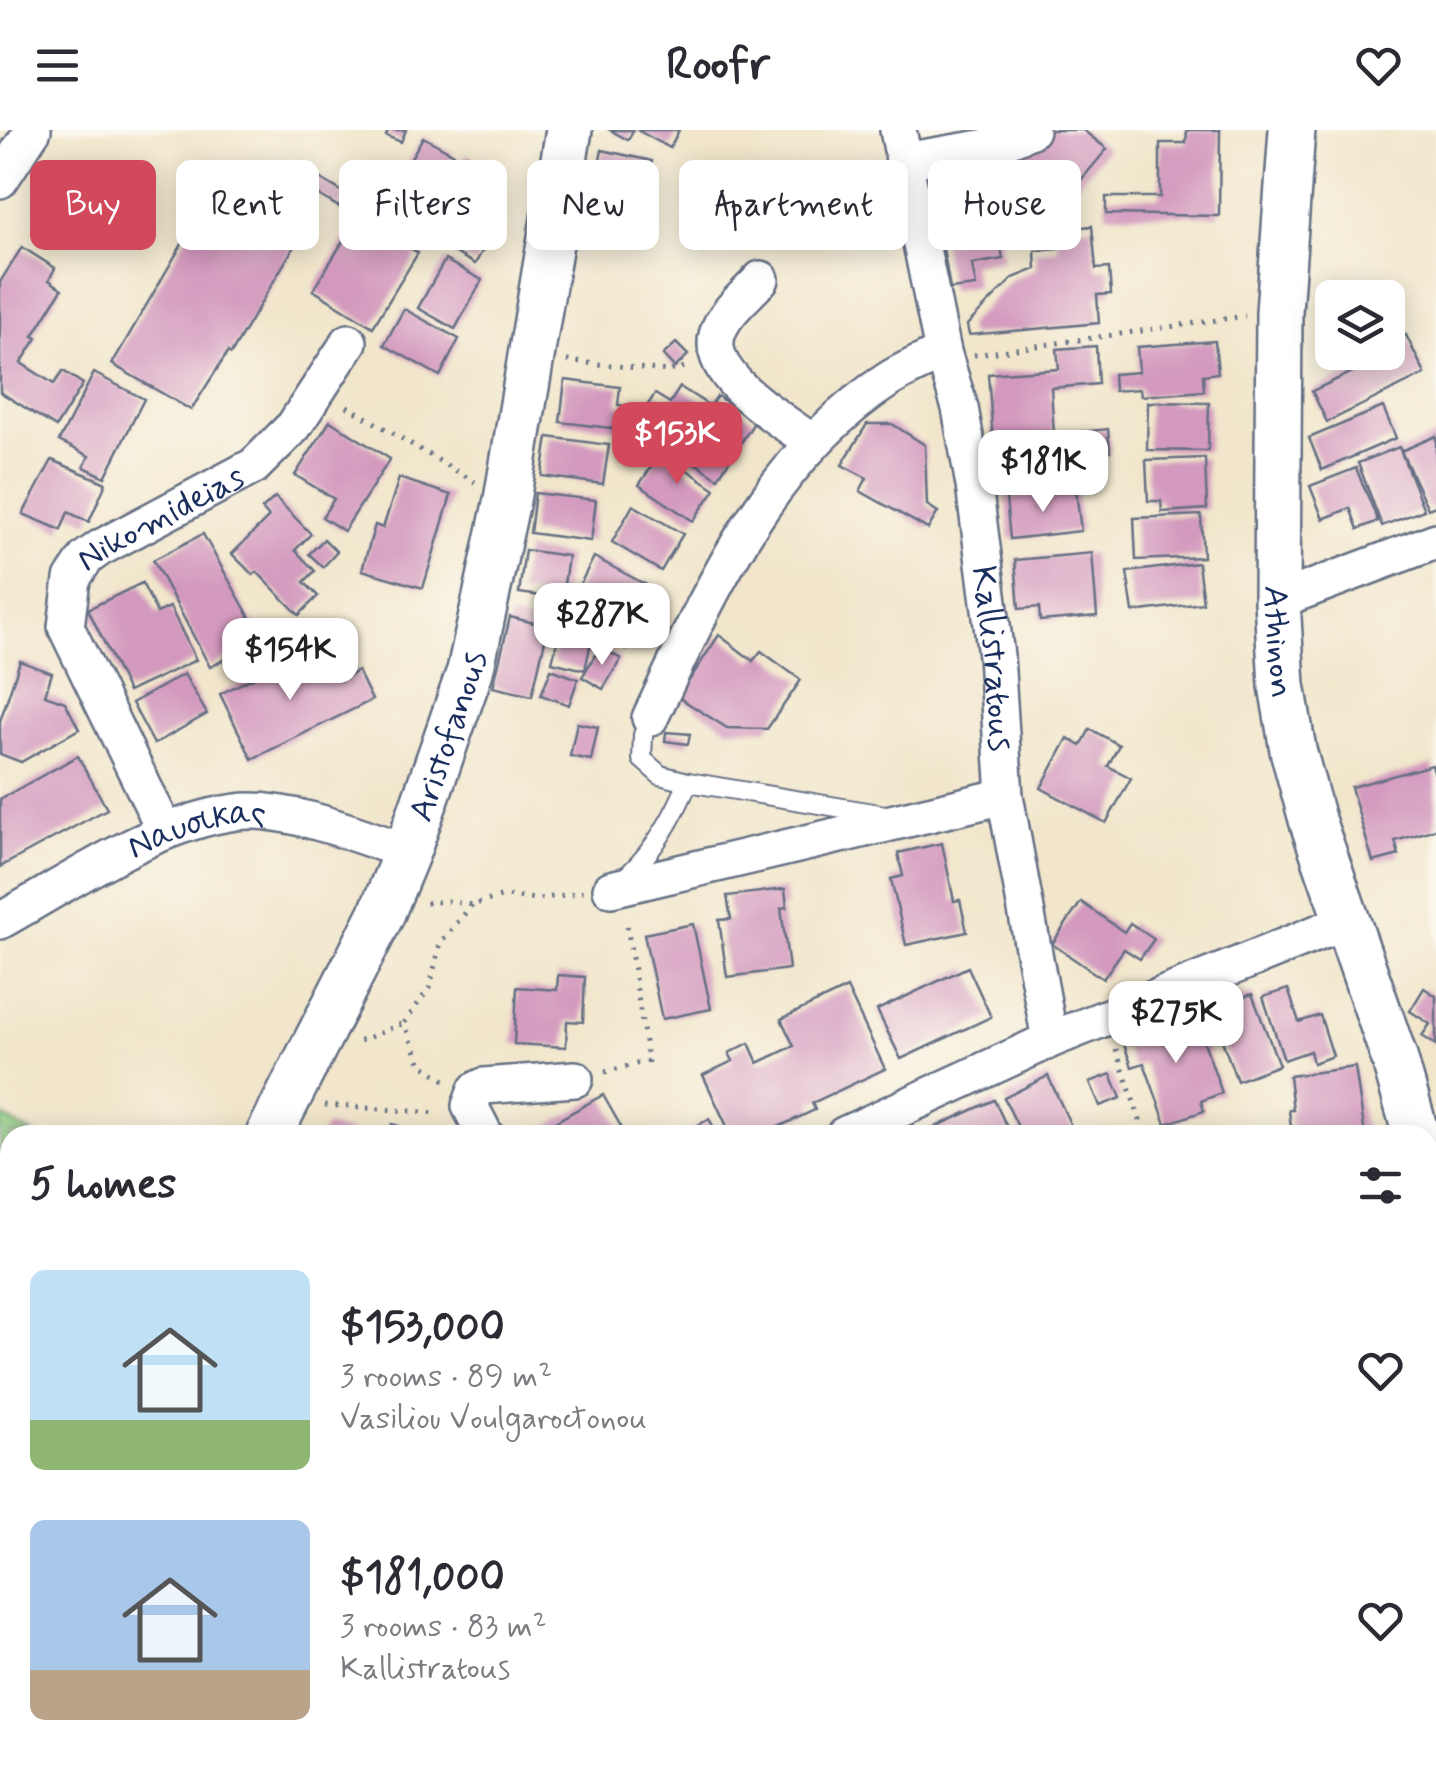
<!DOCTYPE html>
<html lang="en">
<head>
<meta charset="utf-8">
<style>
  :root { --surface:#fff; --page:#f2f2f3; --text:#2b2b33; --muted:#7c7c81; --accent:#d1495b }
  body { margin:0; font-family:Mynerve,sans-serif; background:var(--page); color:var(--text); height:100vh; display:flex; flex-direction:column; font-size:38px; white-space:nowrap }
  * { box-sizing:border-box; margin:0 }
  p { font-size:32px; color:var(--muted) }
  .icon { flex:none; width:55px; height:55px; fill:none; stroke:currentColor; stroke-width:2; stroke-linecap:round; stroke-linejoin:round }
  .map { position:relative; flex:1; overflow:hidden }
  .drawer { position:absolute; left:0px; top:995px; width:1438px; height:640px; display:flex; flex-direction:column; background:var(--surface); border-radius:30px 30px 0 0; box-shadow:0 5px 25px #0003 }
  .drawer>* { flex:none }
  .hud { position:absolute; left:30px; top:30px; width:1378px; height:90px; display:flex; gap:20px }
  .tools { position:absolute; left:1315px; top:150px; display:grid; gap:20px }
  .tools a { display:grid; place-items:center; width:90px; height:90px; border-radius:15px; background:var(--surface); box-shadow:0 5px 25px #0003; font-size:50px }
  .price { position:absolute; translate:-50% -85px; padding:0 22px; border-radius:20px; background:#fff; color:#222; font-size:32px; line-height:65px; filter:drop-shadow(0 2px 5px #0008) }
  .price::after { content:''; position:absolute; left:50%; top:60px; width:30px; height:22px; margin-left:-15px; background:inherit; clip-path:polygon(0 0,100% 0,50% 100%) }
  .price.selected { background:var(--accent); color:#fff }
  ul { padding:0; list-style:none }
  li { display:flex; align-items:center; gap:30px; height:250px; padding:0 30px }
  li span { display:grid; place-items:center; flex:none; width:280px; height:200px; border-radius:15px; color:#555 }
  li>.icon { margin-inline-start:auto }
  span .icon { width:120px; height:120px; fill:#fffc; stroke-width:1 }
  li b { font-size:42px }
  h2 { display:flex; justify-content:space-between; align-items:center; height:120px; padding:0 30px; font-size:42px }
  .tag { padding:0 35px; border-radius:15px; background:var(--surface); box-shadow:0 5px 25px #0003; font-size:35px; line-height:90px }
  .tag.selected { background:var(--accent); color:#fff }
  header { display:flex; justify-content:space-between; align-items:center; height:130px; padding:0 30px; background:var(--surface); font-size:45px; font-weight:700 }
  .map>svg:first-child { display:block }
</style>
</head>
<body>
<header><svg class="icon" aria-label="menu" viewBox="0 0 24 24"><path d="M4 6h16M4 12h16M4 18h16"/></svg>Roofr<svg class="icon" aria-label="heart" viewBox="0 0 24 24"><path d="M12 20l-8-8c-3-5 5-10 8-4 3-6 11-1 8 4z"/></svg></header>
<div class="map">
<svg width="1436" height="1635" viewBox="0 0 1436 1635">
  <rect width="100%" height="100%" fill="#fbf7ec"/>
  <filter id="ink" filterUnits="userSpaceOnUse"><feTurbulence type="fractalNoise" baseFrequency=".01" numOctaves="2"/><feDisplacementMap in="SourceGraphic" scale="20" xChannelSelector="R" yChannelSelector="G"/><feConvolveMatrix kernelMatrix="1 2 1 2 8 2 1 2 1" color-interpolation-filters="sRGB"/></filter>
  <filter id="wash" filterUnits="userSpaceOnUse"><feTurbulence type="fractalNoise" baseFrequency=".0048" numOctaves="4" result="noise"/><feDisplacementMap in="SourceGraphic" scale="40" xChannelSelector="R" yChannelSelector="G"/><feGaussianBlur stdDeviation="2.25" result="paint"/><feColorMatrix in="noise" values="0 0 0 0 0 0 0 0 0 0 0 0 0 0 0 0 0 1.4 0 .05"/><feComposite in="paint" operator="in"/></filter>
  <g filter="url(#wash)">
    <rect width="100%" height="100%" fill="#f1e6cb"/>
    <path fill="#8dc97f" stroke="#547c6e" stroke-width="2.5" d="M0,985L34,1005H10V1226L0,1220Z"/>
    <g id="blocks">
      <g fill="#d399be">
        <path d="M388,0H406L401,12L386,6Z"/>
        <path d="M610,0H634L628,10Z"/>
        <path d="M637,0H679L670,18Z"/>
        <path d="M1049,0H1083L1107,19L1040,99L1017,80L1031,63L1004,41L1029,12L1035,17Z"/>
        <path d="M1187,0H1220L1219,86L1106,84V67H1160V13H1186Z"/>
        <path d="M423,7L454,24L424,79L379,54L385,43L398,51Z"/>
        <path d="M602,20L652,31L636,107L586,97Z"/>
        <path d="M466,24L498,42L485,63L495,69L485,86L444,63Z"/>
        <path d="M979,38L986,57L995,55L1004,81L940,103L928,70L960,59L956,46Z"/>
        <path d="M306,40L346,64L339,77L298,53Z"/>
        <path d="M223,44L308,93L231,224L228,222L191,280L112,234Z"/>
        <path d="M379,70L412,88L405,102L372,84Z"/>
        <path d="M436,70L493,102L475,134L418,102Z"/>
        <path d="M358,87L418,123L373,197L313,160Z"/>
        <path d="M1092,96L1096,139L1109,138L1111,164L1097,165L1099,193L969,205L967,195L1013,148L1036,139L1035,121L1058,119L1056,100Z"/>
        <path d="M997,97L1003,129L972,134L976,156L950,159L941,106Z"/>
        <path d="M22,117L55,138L49,150L62,159L33,206L37,208L21,233L54,254L63,241L83,254L56,297L0,262V152Z"/>
        <path d="M445,130L482,150L455,199L418,178Z"/>
        <path d="M404,179L459,209L440,246L384,215Z"/>
        <path d="M1406,205L1425,244L1327,292L1312,261L1380,229L1376,222H1388V214Z"/>
        <path d="M1215,211L1218,243L1203,245L1204,261L1141,266L1140,259L1114,261L1113,244L1139,242L1137,217Z"/>
        <path d="M676,213L688,225L675,238L663,225Z"/>
        <path d="M1096,216L1098,254L1051,258L1054,305L993,310L988,244L1059,239L1057,219Z"/>
        <path d="M94,243L144,269L105,347L84,337L89,326L59,311Z"/>
        <path d="M565,250L620,257L618,275L629,276L627,300L560,292Z"/>
        <path d="M680,257L710,276L717,266L755,291L718,348L635,294L655,264L670,273Z"/>
        <path d="M1148,272L1209,273L1208,321L1147,320Z"/>
        <path d="M1383,277L1396,308L1322,340L1309,308Z"/>
        <path d="M330,291L390,329L344,401L322,387L334,369L295,345Z"/>
        <path d="M867,294H892L925,315L927,375L938,382L928,399L860,361L867,348L842,335Z"/>
        <path d="M1108,299L1110,322L1081,325L1079,302Z"/>
        <path d="M1436,306V376L1428,379L1401,321Z"/>
        <path d="M548,307L609,315L603,354L542,346Z"/>
        <path d="M1399,317L1424,380L1382,396L1358,333Z"/>
        <path d="M1072,318L1074,355L1000,360L997,323Z"/>
        <path d="M661,322L715,359L693,391L639,355Z"/>
        <path d="M1205,328L1207,379L1162,382L1161,371H1148L1146,330Z"/>
        <path d="M52,330L106,353L89,392L68,382L61,400L23,384Z"/>
        <path d="M1356,338L1378,391L1358,399L1350,378L1323,389L1310,356Z"/>
        <path d="M399,348L451,365L423,458L362,440L375,395L383,398Z"/>
        <path d="M1076,360L1081,401L1010,409L1006,368Z"/>
        <path d="M535,363L596,370L591,411L530,403Z"/>
        <path d="M275,367L311,404L295,420L315,441L304,452L318,466L299,485L257,442L253,445L232,424L269,387L262,379Z"/>
        <path d="M633,375L683,404L661,441L612,412Z"/>
        <path d="M1201,385L1203,427L1136,430L1134,388Z"/>
        <path d="M203,404L262,509L210,537L153,430Z"/>
        <path d="M324,409L337,422L323,437L309,424Z"/>
        <path d="M525,420L568,426L562,469L519,463Z"/>
        <path d="M1092,423L1097,486L1040,491L1039,477L1019,479L1015,430Z"/>
        <path d="M594,427L652,458L644,473L651,477L627,520L565,483Z"/>
        <path d="M1198,433L1203,473L1133,482L1127,442Z"/>
        <path d="M142,453L157,483L170,477L196,530L128,562L88,479Z"/>
        <path d="M510,487L534,493L536,488L593,502L585,540L552,532L559,504L547,501L532,566L493,557Z"/>
        <path d="M719,505L753,531L761,521L801,550L767,599L727,598L678,567Z"/>
        <path d="M600,517L621,529L603,559L582,547Z"/>
        <path d="M303,523L315,548L334,538L340,550L358,541L372,570L252,629L220,564Z"/>
        <path d="M20,531L52,543L45,565L65,572L79,599L21,632L0,624V591Z"/>
        <path d="M551,539L578,549L569,575L541,565Z"/>
        <path d="M184,544L207,584L154,614L132,573Z"/>
        <path d="M577,593L598,597L591,630L570,626Z"/>
        <path d="M1090,599L1119,615L1108,636L1131,648L1106,693L1041,658L1068,608L1081,616Z"/>
        <path d="M666,602L690,604L688,614L665,611Z"/>
        <path d="M78,626L107,679L0,737V669Z"/>
        <path d="M1432,635L1436,648V699L1395,711L1399,725L1373,732L1351,657Z"/>
        <path d="M942,713L954,771L960,770L967,802L906,815L891,749L903,746L898,723Z"/>
        <path d="M785,759L787,777L781,778L789,839L727,847L719,790L731,789L727,766Z"/>
        <path d="M1081,772L1124,802L1130,793L1154,809L1140,829L1124,819L1103,849L1052,814Z"/>
        <path d="M693,794L711,879L662,889L644,804Z"/>
        <path d="M968,837L991,887L901,929L877,880Z"/>
        <path d="M558,845L585,847L583,892L567,891L566,917L514,914L517,857L557,860Z"/>
        <path d="M847,858L885,939L812,973L815,980L761,1005H731L703,945L733,931L729,923L749,913L758,933L794,916L781,889Z"/>
        <path d="M1424,858L1436,866V915L1422,906L1430,894L1410,881Z"/>
        <path d="M1288,859L1299,892L1320,885L1333,926L1313,933L1310,921L1284,930L1263,867Z"/>
        <path d="M1252,864L1279,935L1237,951L1210,878Z"/>
        <path d="M1194,883L1222,963L1201,971L1204,981L1166,994L1144,933L1132,937L1122,909Z"/>
        <path d="M1355,937L1365,1005H1292L1289,980H1293L1289,946Z"/>
        <path d="M1111,944L1121,968L1100,976L1090,952Z"/>
        <path d="M1048,946L1074,1002L1067,1005H1022L1004,968Z"/>
        <path d="M603,965L624,1002L618,1005H532Z"/>
        <path d="M994,970L1011,1005H918Z"/>
        <path d="M709,989L718,1005H681Z"/>
        <path d="M392,994L425,1004L424,1005H386Z"/>
        <path d="M326,996L354,1004V1005H321Z"/>
        <path d="M0,1315L10,1321V1331L0,1348Z"/>
        <path d="M1428,1462H1432L1431,1499H1428Z"/>
        <rect x="1428" y="1539" width="8" height="15"/>
        <path d="M10,1560V1624L0,1635V1571Z"/>
        <path d="M1428,1560H1432L1431,1596H1428Z"/>
        <path d="M276,1625H287L294,1635L307,1626L314,1635H262Z"/>
        <path d="M484,1625H614L596,1635H490Z"/>
      </g>
    </g>
  </g>
  <g filter="url(#ink)">
    <use href="#blocks" fill-opacity="0" stroke="#666f84" stroke-width="2.5"/>
    <g fill="none" stroke-linecap="round" stroke-linejoin="round">
      <defs>
        <g id="service">
          <path d="M688,652L885,685"/>
          <path d="M630,753L628,745C655,719 674,687 688,652L660,645L642,629L643,605L650,588"/>
          <path d="M0,1285L10,1291"/>
        </g>
        <g id="minor">
          <path id="s1" d="M898,0L943,222L960,278L974,355L996,526L1005,666L1050,910"/>
          <path d="M904,31L993,16L1031,0"/>
          <path d="M0,50L33,0"/>
          <path d="M761,149C747,165 723,183 717,205C706,248 783,290 812,312"/>
          <path d="M1277,471L1436,411"/>
          <path d="M650,588C709,464 768,327 888,250C905,239 925,231 943,222"/>
          <path id="s2" d="M165,701L66,497L72,449L86,428L100,418L254,336L294,296L349,212"/>
          <path d="M611,759L1005,666"/>
          <path id="s3" d="M0,791C72,751 154,693 236,682C284,675 361,706 407,722"/>
          <path d="M485,1005L470,976L476,960L484,956L575,949"/>
          <path d="M844,1005L1050,910L1345,792"/>
          <path d="M1428,1417L1436,1418"/>
          <path d="M373,1625L379,1635"/>
          <path d="M700,1625L706,1635"/>
          <path d="M228,1635L242,1625"/>
        </g>
        <g id="tertiary">
          <path id="s4" d="M1292,0L1279,182L1277,471L1282,555L1293,620L1313,693L1394,927L1416,1005"/>
          <path id="s5" d="M269,1005L381,785L407,722L470,541L507,370L569,0"/>
          <path d="M1428,1076L1436,1130"/>
          <path d="M0,1470L10,1453"/>
        </g>
      </defs>
      <use href="#service" stroke="#666f84" stroke-width="22"/>
      <use href="#minor" stroke="#666f84" stroke-width="40"/>
      <use href="#tertiary" stroke="#666f84" stroke-width="50"/>
      <g stroke="#666f84" stroke-width="5" stroke-dasharray="2.5 8" stroke-linecap="butt">
        <path d="M974,225L1245,186"/>
        <path d="M567,231L669,241L690,236"/>
        <path d="M347,276L475,352"/>
        <path d="M426,773L447,771L472,775L504,766L539,769L583,762"/>
        <path d="M360,911L404,893"/>
        <path d="M1116,919L1145,1005"/>
        <path d="M605,942L648,931L626,789"/>
        <path d="M445,950L421,934L404,893L430,857L440,813L472,775"/>
        <path d="M325,975L438,983"/>
        <path d="M916,1625L928,1635"/>
        <path d="M872,1635L878,1625"/>
      </g>
      <use href="#service" stroke="#fff" stroke-width="18"/>
      <use href="#minor" stroke="#fff" stroke-width="35"/>
      <use href="#tertiary" stroke="#fff" stroke-width="45"/>
    </g>
  </g>
  <g text-anchor="middle" stroke-width="8" stroke-linejoin="round" paint-order="stroke">
    <g font-size="35" fill="#1b2f5e" stroke="#fbf7ec">
      <text dy="12" stroke="none"><textPath href="#s2" startOffset="385">Nikomideias</textPath></text>
      <text dy="12" stroke="none"><textPath href="#s4" startOffset="512">Athinon</textPath></text>
      <text dy="12" stroke="none"><textPath href="#s1" startOffset="538">Kallistratous</textPath></text>
      <text dy="12" stroke="none"><textPath href="#s5" startOffset="438">Aristofanous</textPath></text>
      <text dy="12" stroke="none"><textPath href="#s3" startOffset="220">Ναυσικας</textPath></text>
    </g>
  </g>
</svg>
<div class="tools">
<a><svg class="icon" aria-label="layers" viewBox="0 0 24 24"><path d="M12 4l9 5-9 5-9-5zM3 14l9 5 9-5"/></svg></a>
</div>
<b class="price selected" style="left:677px;top:357px">$153K</b>
<b class="price" style="left:1043px;top:385px">$181K</b>
<b class="price" style="left:602px;top:538px">$287K</b>
<b class="price" style="left:290px;top:573px">$154K</b>
<b class="price" style="left:1176px;top:936px">$275K</b>
<div class="hud">
<a class="tag selected">Buy</a>
<a class="tag">Rent</a>
<a class="tag">Filters</a>
<a class="tag">New</a>
<a class="tag">Apartment</a>
<a class="tag">House</a>
</div>
<section class="drawer">
<h2>5 homes<svg class="icon" aria-label="filters" viewBox="0 0 24 24"><path d="M4 7h16M4 17h16"/><circle cx="9" cy="7" r="2"/><circle cx="15" cy="17" r="2"/></svg></h2>
<ul>
<li><span style="background:linear-gradient(#bfe0f5 75%,#8fb573 0)"><svg class="icon" aria-label="home" viewBox="0 0 24 24"><path d="M3 11l9-7 9 7M6 9v11h12V9"/></svg></span><div><b>$153,000</b><p>3 rooms · 89 m²</p><p>Vasiliou Voulgaroctonou</p></div><svg class="icon" aria-label="heart" viewBox="0 0 24 24"><path d="M12 20l-8-8c-3-5 5-10 8-4 3-6 11-1 8 4z"/></svg></li>
<li><span style="background:linear-gradient(#a9c7e8 75%,#b9a48a 0)"><svg class="icon" aria-label="home" viewBox="0 0 24 24"><path d="M3 11l9-7 9 7M6 9v11h12V9"/></svg></span><div><b>$181,000</b><p>3 rooms · 83 m²</p><p>Kallistratous</p></div><svg class="icon" aria-label="heart" viewBox="0 0 24 24"><path d="M12 20l-8-8c-3-5 5-10 8-4 3-6 11-1 8 4z"/></svg></li>
</ul>
</section>
</div>
</body>
</html>
